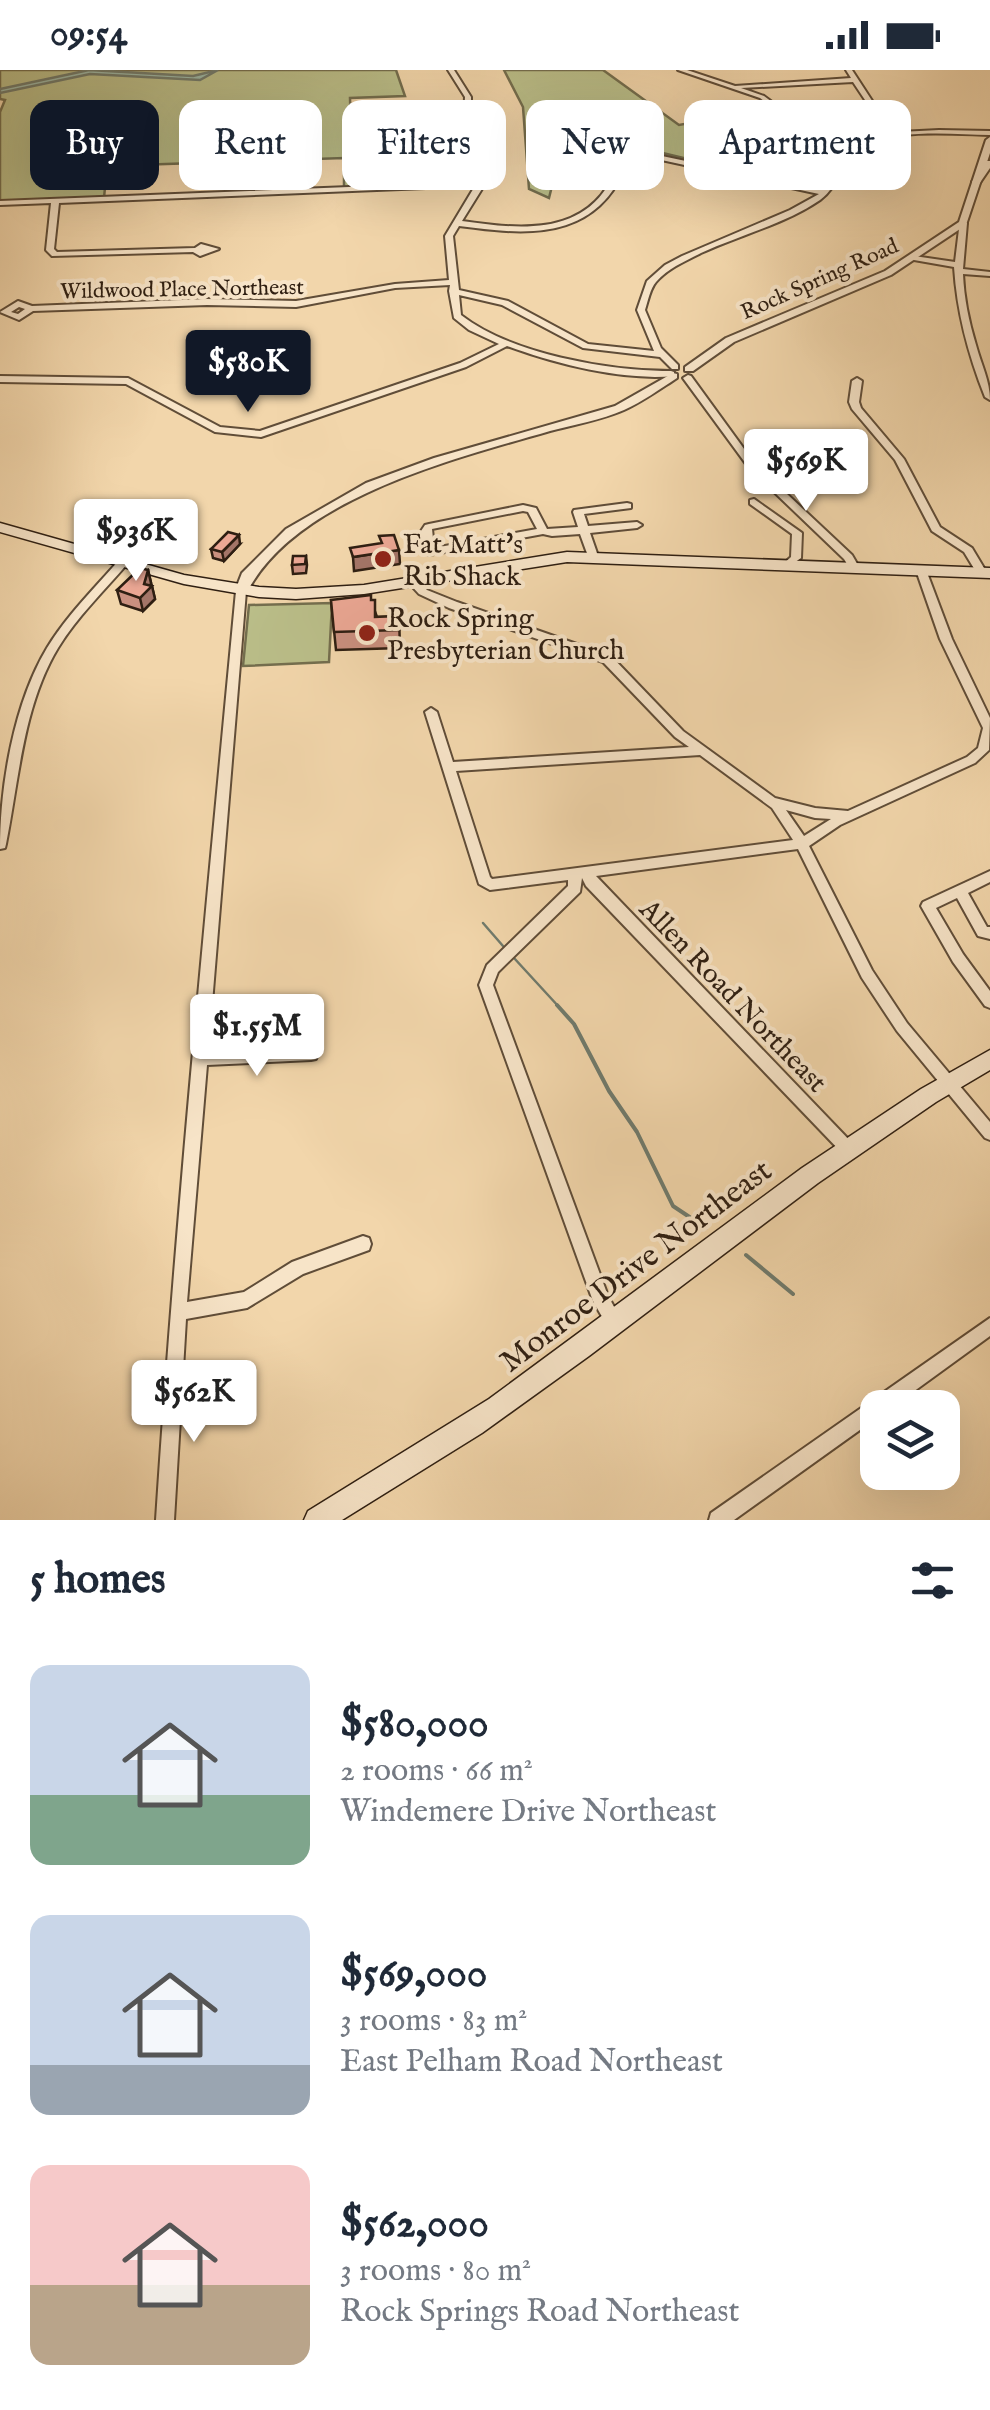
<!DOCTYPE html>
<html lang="en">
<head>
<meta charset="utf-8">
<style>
  :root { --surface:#fff; --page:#f2f2f3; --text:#1f2937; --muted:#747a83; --accent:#111827 }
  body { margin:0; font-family:"IM FELL English",serif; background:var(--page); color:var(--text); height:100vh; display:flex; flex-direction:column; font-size:38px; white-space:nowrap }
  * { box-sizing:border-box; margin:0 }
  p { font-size:32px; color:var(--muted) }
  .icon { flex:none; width:55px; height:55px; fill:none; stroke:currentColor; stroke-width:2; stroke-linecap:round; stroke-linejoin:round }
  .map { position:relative; height:1450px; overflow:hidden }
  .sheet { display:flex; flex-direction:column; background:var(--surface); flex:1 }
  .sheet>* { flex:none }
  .banner { position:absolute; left:30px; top:30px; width:930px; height:90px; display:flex; gap:20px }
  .buttons { position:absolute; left:860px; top:1320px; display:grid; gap:20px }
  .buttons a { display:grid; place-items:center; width:100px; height:100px; border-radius:20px; background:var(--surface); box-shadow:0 10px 40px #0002; font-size:50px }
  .price { position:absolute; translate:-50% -85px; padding:0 22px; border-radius:10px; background:#fff; color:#222; font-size:32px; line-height:65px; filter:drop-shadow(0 2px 5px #0008) }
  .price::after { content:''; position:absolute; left:50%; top:60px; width:30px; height:22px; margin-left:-15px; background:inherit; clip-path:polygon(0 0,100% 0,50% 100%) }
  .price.selected { background:var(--accent); color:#fff }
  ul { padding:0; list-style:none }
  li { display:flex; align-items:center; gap:30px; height:250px; padding:0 30px }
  li span { display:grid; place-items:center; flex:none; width:280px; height:200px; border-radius:20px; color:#555 }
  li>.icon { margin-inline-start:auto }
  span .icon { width:120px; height:120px; fill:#fffc; stroke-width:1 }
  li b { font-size:42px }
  h2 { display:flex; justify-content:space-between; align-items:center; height:120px; padding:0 30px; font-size:42px }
  .tag { padding:0 35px; border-radius:20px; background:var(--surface); box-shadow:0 10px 40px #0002; font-size:35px; line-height:90px }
  .tag.selected { background:var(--accent); color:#fff }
  .status { display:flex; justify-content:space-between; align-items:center; height:70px; padding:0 50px; background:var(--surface); direction:ltr }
  .status svg { height:28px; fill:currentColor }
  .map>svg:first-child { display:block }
</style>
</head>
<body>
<div class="status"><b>09:54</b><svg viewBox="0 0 49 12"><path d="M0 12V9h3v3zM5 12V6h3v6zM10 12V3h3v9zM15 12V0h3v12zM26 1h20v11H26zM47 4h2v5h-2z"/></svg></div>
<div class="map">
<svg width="990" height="1450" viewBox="0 0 990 1450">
  <rect width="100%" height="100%" fill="#f2d6ab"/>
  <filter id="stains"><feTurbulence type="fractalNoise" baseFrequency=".002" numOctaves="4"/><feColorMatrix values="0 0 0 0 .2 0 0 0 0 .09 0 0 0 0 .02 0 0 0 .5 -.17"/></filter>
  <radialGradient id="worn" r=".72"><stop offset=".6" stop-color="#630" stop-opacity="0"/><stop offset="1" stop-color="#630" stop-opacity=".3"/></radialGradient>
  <g fill="#babe89" stroke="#746e4e" stroke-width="2.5">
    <path d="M0,0H396L405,26L350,28L351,62L430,70L436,115L344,119V88L107,96L104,128L0,133V42L5,30L0,29Z"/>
    <path d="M504,0H603L679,55L735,45L802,106L831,111L825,122L579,63L557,96L549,128L529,119L523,37Z"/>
    <path d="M332,533L329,592L243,596L249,535Z"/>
  </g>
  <path fill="#9bb9a9" stroke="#707b6d" stroke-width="2.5" d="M89,0L193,6L218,0L200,10L90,4L0,23V19Z"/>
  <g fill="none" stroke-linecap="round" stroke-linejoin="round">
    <g stroke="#707b6d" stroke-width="2.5">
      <path d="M483,853L503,876"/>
      <path d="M514,888L559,937"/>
    </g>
    <g stroke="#707b6d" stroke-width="4">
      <path d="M557,935L574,954L609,1021L637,1062L673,1136L706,1158"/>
      <path d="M746,1185L793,1224"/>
    </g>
    <defs>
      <g id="minor">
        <path d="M448,0H454L471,27V64L489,99L485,114L462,151C512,158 575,167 607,117C613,109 616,98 620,88L643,82L823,120L850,78L803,60L760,28L678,0H687L735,16L851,8L846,0H852L882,46L900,62L939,60L990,61V65C953,64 902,59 868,74C843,84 841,115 820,130C785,154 740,165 701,183C686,191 668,198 656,212C650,219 648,231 645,240L661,278L678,295V299H672L660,287L583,278L502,235L459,225L461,245C511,284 609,301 671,301L674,302V306C622,311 556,294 507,276L466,297L261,367L215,362L126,314L0,312V306L128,308L220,357L260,361L460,293L499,274L469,260L454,248L449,221L450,215L395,218L296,237L207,235L33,241L19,250L0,242L18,231L32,236L207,229L296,231L395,214L449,210L445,166L475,116L59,133L54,179L57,182L195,178L201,174L219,179L200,186L193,182L52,186L46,180L51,133L0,135V131L476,112L481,99L463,64L464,52L361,46L358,44L361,42L464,48L465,27ZM853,12L877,48L893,63L877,66L855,75L807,58L764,26L741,18ZM643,86L819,124L790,140L682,186L665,195L647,211L637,240L654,281L588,274L508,231L459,220L453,166L459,156C513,163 577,172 613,120C619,112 622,101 626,91ZM19,237L25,239L18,244L11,242Z"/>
        <path d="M987,91H990V98L979,114H973L972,112Z"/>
        <path d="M960,151L967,153L963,199L990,202V206L963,204C964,228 969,252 976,275C981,294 990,311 990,330L985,327C968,284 957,243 954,197L914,190L910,188L914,186L955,192Z"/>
        <path d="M688,305L691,306L755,394L852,485L859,497L858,499H850L844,489L749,398L683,308Z"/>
        <path d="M857,308L862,311L859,332L861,338L904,389L940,457L972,478L987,503L986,505H978L964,482L932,461L895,390L852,339L849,332L852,311Z"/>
        <path d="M754,429L802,463L801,488L788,497L783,494L791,487L792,464L750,434V430Z"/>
        <path d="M627,433L631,434V438L584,444L588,456L637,452L642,455L637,458L590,463L598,486L593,489L588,486L580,464L552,466L543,464L429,485L424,482L421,461L425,455L429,454L523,435L536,438L547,459L578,457L573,442L574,440ZM523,441L528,442L537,459L434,478L432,459Z"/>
        <path d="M124,488L128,489V493C104,521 77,547 58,578C23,636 19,709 6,774L5,778L0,779C0,715 14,633 47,578C67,545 95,518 120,489Z"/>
        <path d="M921,497L926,500L952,569L990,648L989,680L975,693L840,755L809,776L872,900L907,953L990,1052V1070L985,1068L897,961L862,908L798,779L596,806L853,1074L856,1079L853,1084L848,1086L843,1084L586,816L582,808L580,822L498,902L493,915L608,1226L622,1251L620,1257L614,1259L608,1257L593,1231L479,915L487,895L568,816V810L490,820L479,814L425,642L431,638L437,642L453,692L689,677L675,667L603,592L449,538L419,524L407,511L408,509H416L427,520L457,532L611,586L683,661L775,728L815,738L848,741L967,687L978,678L983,658L940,569L916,500ZM700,685L772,738L793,770L492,809L490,807L456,701ZM786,740L815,748L831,749L804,766Z"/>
        <path d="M241,518L246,521L208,982L311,978L316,979L318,984L316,989L311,990L207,995L187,1232L244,1222L292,1192L363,1166L369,1168L371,1174L369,1180L303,1204L247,1238L186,1249L174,1450H156C176,1140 207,831 236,521Z"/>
        <path d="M990,801V812L968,823L987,857H990V869L978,866L957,828L936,838L963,884L990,921V938L985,936L953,892L921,836L923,832Z"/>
        <path d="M990,1248V1266L891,1338H878V1347L734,1450H709L711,1443Z"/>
      </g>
      <g id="tertiary">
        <path d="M990,67V83L966,155L891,205L734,272L693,301H685V297L726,268L885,201L959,152L986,70Z"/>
        <path d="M673,303L677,304V308C660,319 642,332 624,340C601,350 574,355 550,361C454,389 294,428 246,524L241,525L235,521L242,503L286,459L366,413L434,388L615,336Z"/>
      </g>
      <g id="secondary">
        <path d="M0,453L184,505L259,517L296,519L364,515L567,482L990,498V508L567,492L364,524L296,529L259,527L184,514L0,462Z"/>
        <path d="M990,980V1000L936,1032L818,1113L589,1286L482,1363L342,1450H304L308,1441L489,1329L802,1098L921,1019Z"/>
      </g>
    </defs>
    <use href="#minor" stroke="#604d38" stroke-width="4"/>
    <use href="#tertiary" stroke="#604d38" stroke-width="4"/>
    <use href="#secondary" stroke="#2f1f12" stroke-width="3"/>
    <use href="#minor" fill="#f7e4c8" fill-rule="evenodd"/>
    <use href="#tertiary" fill="#f7e4c8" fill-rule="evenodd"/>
    <use href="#secondary" fill="#f7e4c8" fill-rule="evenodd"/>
  </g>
  <g fill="#ca907f" stroke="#2f1f12" stroke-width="2.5">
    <path d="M240,474L224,491L213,488L211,479Z"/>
    <path d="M306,486L307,495L306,503L293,504L292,495Z"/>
    <path d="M148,500L155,529L143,541L121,534L117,520Z"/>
    <path d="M331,530H371L377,547L399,546L400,578L336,580Z"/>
  </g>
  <g fill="#a47568" stroke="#2f1f12" stroke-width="2.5">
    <path d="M239,465L240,474L224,491L222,482Z"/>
    <path d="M399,480L400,494L354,501L353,487Z"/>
    <path d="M148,500L151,513L150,517L152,516L155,529L143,541L140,528Z"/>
  </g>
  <g fill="#eba794" stroke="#2f1f12" stroke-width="2.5">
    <path d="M228,462L239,465L222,482L211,479Z"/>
    <path d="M394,465L399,480L353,487L350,478L382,473L379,466Z"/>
    <path d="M293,486H306L305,494L292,495Z"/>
    <path d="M140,498L148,500L144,514L152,516L140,528L117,520Z"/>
    <path d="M371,525V530H375V547L399,546V560L334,562L331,530Z"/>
  </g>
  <g fill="#8f2418" stroke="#f7e4c8" stroke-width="4">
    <circle cx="383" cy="489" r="10"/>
    <circle cx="367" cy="563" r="10"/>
  </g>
  <g text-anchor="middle" stroke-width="8" stroke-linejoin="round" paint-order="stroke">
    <g font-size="22" fill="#2f1f12" stroke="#f7e4c8">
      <text transform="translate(819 208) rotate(-24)" y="8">Rock Spring Road</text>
      <text transform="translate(182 218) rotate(-1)" y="8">Wildwood Place Northeast</text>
    </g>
    <g font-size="28" fill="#2f1f12" stroke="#f7e4c8" text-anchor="start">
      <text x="403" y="483">Fat Matt's<tspan x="403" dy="32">Rib Shack</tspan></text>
      <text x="387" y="557">Rock Spring<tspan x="387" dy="32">Presbyterian Church</tspan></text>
    </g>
    <g font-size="28" fill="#2f1f12" stroke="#f7e4c8">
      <text transform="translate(734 925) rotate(46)" y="10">Allen Road Northeast</text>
    </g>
    <g font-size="32" fill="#2f1f12" stroke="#f7e4c8">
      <text transform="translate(635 1195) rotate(-37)" y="11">Monroe Drive Northeast</text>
    </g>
  </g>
  <rect width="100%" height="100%" filter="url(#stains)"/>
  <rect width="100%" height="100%" fill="url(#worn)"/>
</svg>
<div class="buttons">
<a><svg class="icon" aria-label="layers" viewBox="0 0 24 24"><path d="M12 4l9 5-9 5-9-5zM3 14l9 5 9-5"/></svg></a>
</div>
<b class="price selected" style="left:248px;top:345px">$580K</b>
<b class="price" style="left:806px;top:444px">$569K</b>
<b class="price" style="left:136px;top:514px">$936K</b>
<b class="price" style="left:257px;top:1009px">$1.55M</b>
<b class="price" style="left:194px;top:1375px">$562K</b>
<div class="banner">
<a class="tag selected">Buy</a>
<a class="tag">Rent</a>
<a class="tag">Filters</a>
<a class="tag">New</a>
<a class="tag">Apartment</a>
</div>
</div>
<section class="sheet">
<h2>5 homes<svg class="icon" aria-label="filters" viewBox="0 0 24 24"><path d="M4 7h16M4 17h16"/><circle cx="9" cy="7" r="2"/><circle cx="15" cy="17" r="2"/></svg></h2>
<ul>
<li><span style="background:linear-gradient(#c9d6e8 65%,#7fa58c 0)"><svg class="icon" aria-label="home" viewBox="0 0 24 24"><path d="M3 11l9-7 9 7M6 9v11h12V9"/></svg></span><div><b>$580,000</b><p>2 rooms · 66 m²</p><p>Windemere Drive Northeast</p></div></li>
<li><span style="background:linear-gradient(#c9d6e8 75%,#9aa5b1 0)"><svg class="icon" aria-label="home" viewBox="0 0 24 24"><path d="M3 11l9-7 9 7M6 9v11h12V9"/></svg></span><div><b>$569,000</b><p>3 rooms · 83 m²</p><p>East Pelham Road Northeast</p></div></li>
<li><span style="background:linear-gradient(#f6c9c9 60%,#b9a48a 0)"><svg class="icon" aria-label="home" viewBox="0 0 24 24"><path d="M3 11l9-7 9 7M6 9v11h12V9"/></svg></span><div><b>$562,000</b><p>3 rooms · 80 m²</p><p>Rock Springs Road Northeast</p></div></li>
</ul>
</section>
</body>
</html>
